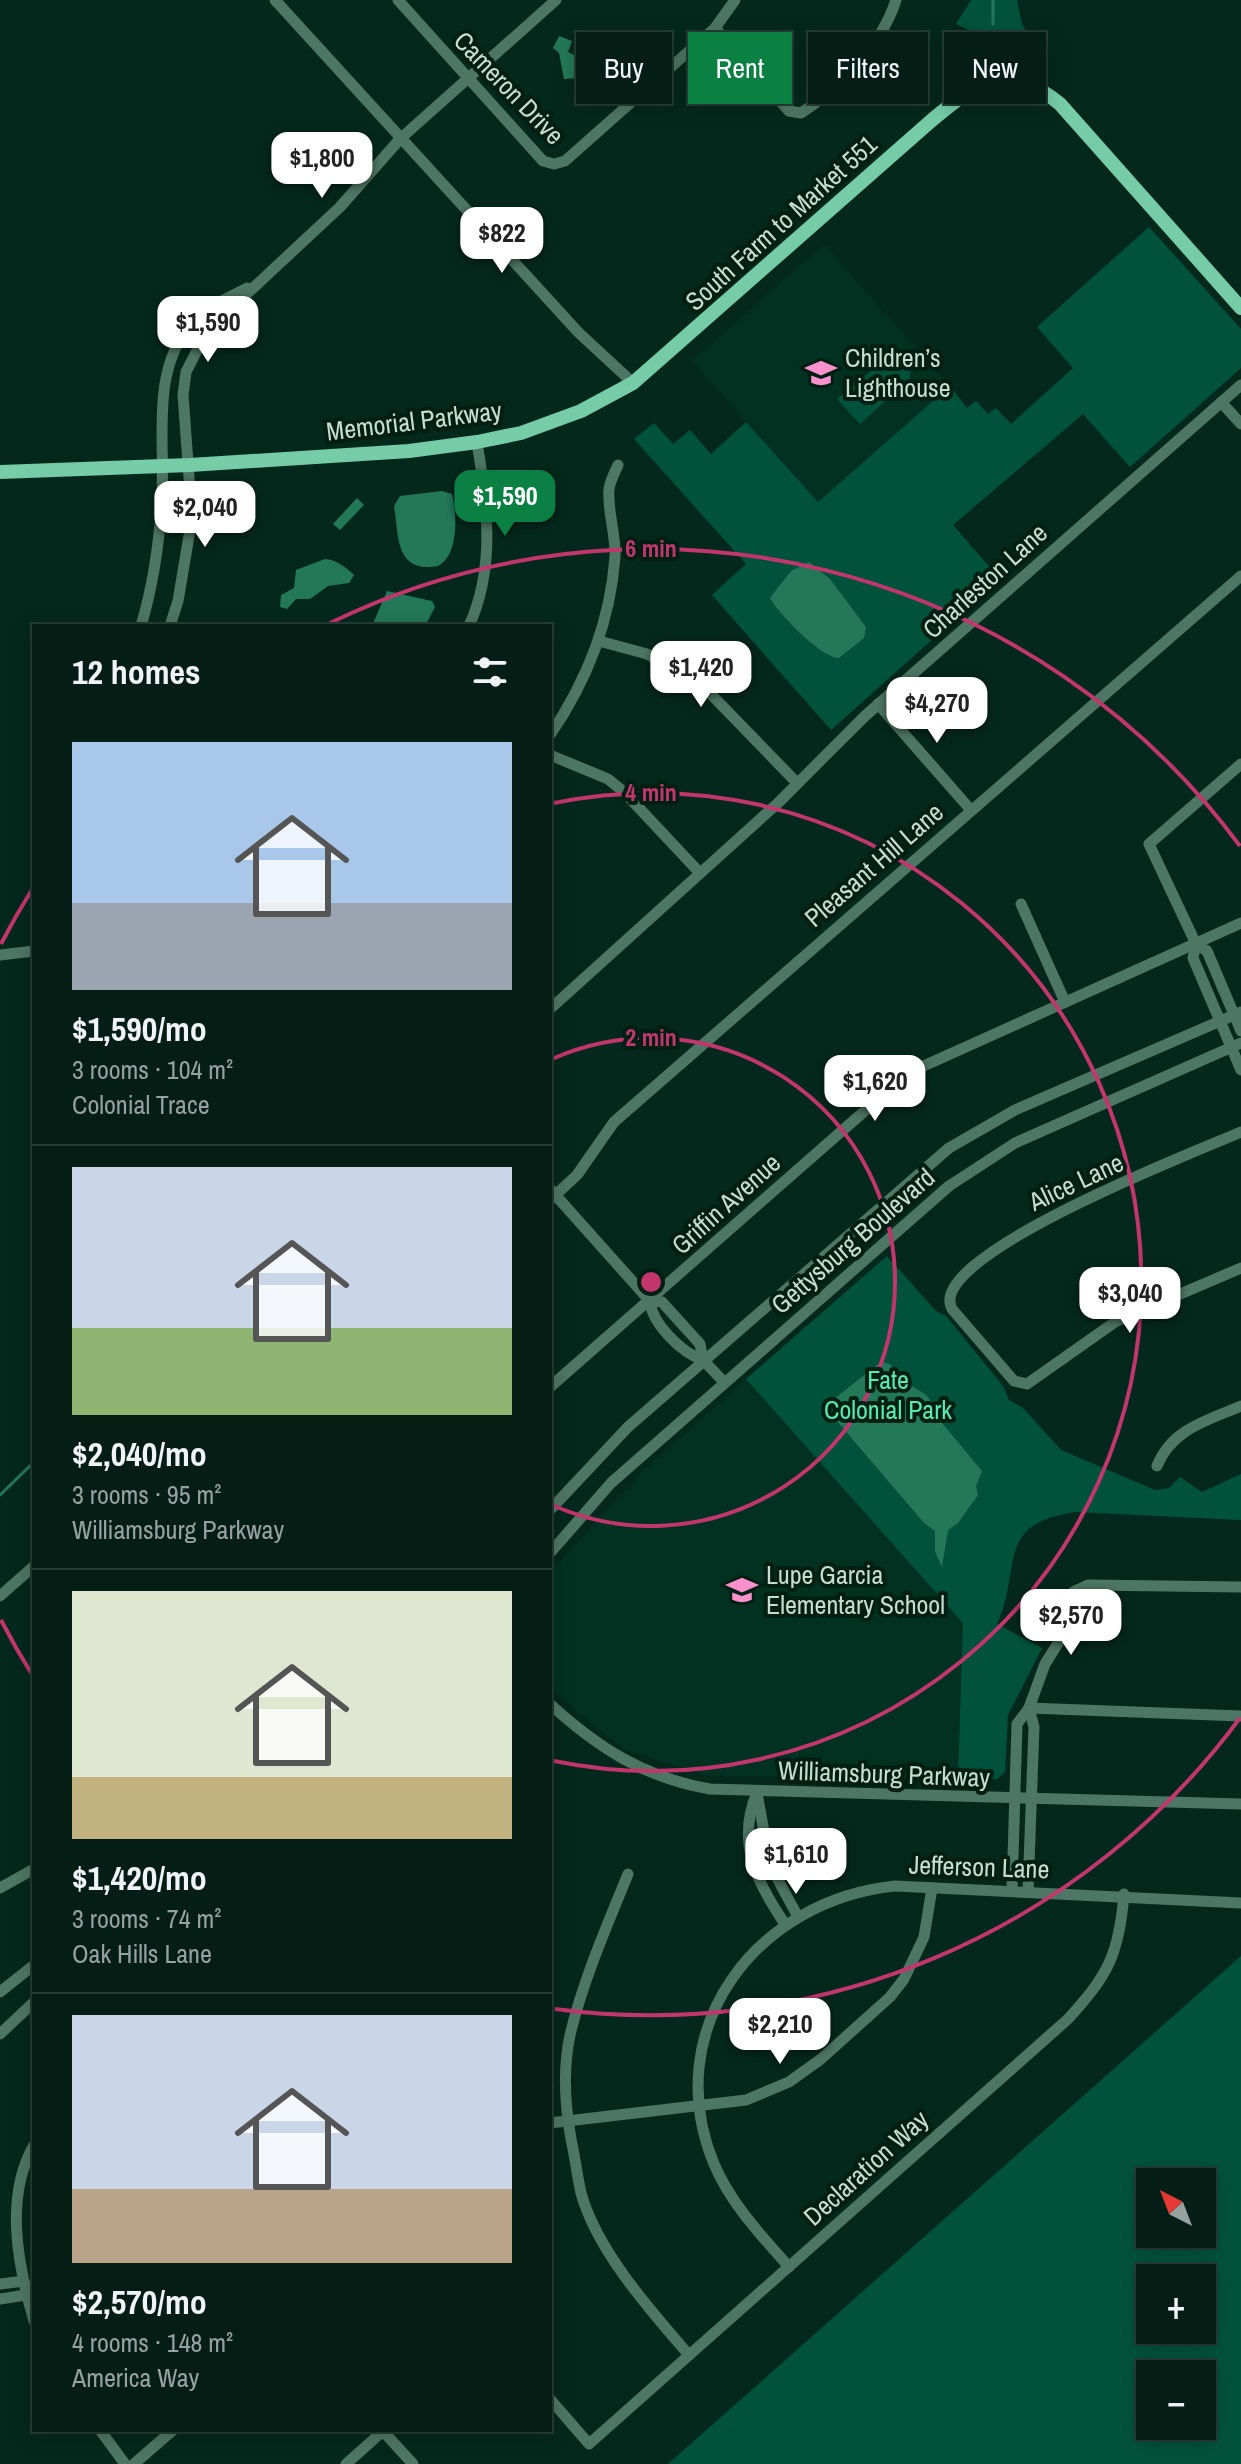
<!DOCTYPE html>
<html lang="en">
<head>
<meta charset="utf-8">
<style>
  :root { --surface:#041e15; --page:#122b22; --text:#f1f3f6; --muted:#97a2a0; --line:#253c34; --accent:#0b8043 }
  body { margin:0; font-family:"Archivo Narrow",sans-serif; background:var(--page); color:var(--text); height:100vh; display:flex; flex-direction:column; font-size:30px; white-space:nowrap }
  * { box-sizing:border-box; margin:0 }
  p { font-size:26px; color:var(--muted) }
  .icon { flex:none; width:44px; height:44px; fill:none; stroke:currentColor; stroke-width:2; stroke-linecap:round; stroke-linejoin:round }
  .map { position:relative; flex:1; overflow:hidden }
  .side { position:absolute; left:32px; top:624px; width:520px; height:1808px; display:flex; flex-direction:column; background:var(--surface); border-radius:0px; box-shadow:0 4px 20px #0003,0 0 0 2px var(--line) }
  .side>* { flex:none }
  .hud { position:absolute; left:576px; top:32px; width:544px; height:72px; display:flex; gap:16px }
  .needle { width:52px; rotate:318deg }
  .fabs { position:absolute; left:1136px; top:2168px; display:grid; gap:16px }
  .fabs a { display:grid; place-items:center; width:80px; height:80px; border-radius:0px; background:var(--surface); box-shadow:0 4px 20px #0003,0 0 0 2px var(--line); font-size:40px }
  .price { position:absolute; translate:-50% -68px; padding:0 18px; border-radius:16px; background:#fff; color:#222; font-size:26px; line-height:52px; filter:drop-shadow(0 2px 4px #0008) }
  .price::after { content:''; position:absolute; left:50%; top:48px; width:24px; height:18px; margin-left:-12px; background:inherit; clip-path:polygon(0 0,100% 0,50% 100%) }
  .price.on { background:var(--accent); color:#fff }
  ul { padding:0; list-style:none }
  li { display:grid; align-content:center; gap:16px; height:424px; padding:0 40px }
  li+li { border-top:2px solid var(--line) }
  li span { display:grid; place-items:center; height:248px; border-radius:0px; color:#555 }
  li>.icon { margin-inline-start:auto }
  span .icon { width:144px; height:144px; fill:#fffc; stroke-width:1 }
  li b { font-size:34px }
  h2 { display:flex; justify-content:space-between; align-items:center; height:96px; padding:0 40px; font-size:34px }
  .chip { padding:0 28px; border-radius:0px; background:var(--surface); box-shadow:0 4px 20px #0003,0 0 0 2px var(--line); font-size:28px; line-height:72px }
  .chip.on { background:var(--accent); color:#fff }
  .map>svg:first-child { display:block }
</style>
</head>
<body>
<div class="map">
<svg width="1241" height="2464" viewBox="0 0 1241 2464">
  <rect width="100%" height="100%" fill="#05281c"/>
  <g fill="#023121">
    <path d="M824,244L950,386L818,502L692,361Z"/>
    <path d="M746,1379L963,1623L958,1778L708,1776L627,1750L596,1728L550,1688V1572L645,1469Z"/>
  </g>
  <g fill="#00533a" fill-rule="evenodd">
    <path d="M971,0H1017L1022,24L1038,51L1037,59H1029L956,24Z"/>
    <path d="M1149,227L1241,329V368L1130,467L1083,414L953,525L1000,579L831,730L712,595L746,564L634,439L654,423L673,444L690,430L711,454L746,422L818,502L950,386L967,408L976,401L988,414L996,408L1011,424L1073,368L1037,327Z"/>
    <path d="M894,352L910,369V378L860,424L837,399Z"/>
    <path d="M887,1256L936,1311L946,1316L1003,1386L1009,1400L1023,1408L1061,1450L1155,1490L1169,1488L1180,1477L1202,1492L1241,1474V1520L1076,1512C993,1523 1023,1568 997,1624L1042,1648L1008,1715L1005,1772L997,1779L958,1778L963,1623L746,1379Z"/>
    <path d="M1241,1956V2464H668ZM1150,2182H1202V2234H1150ZM1202,2278V2330H1150V2278ZM1202,2374V2426H1150V2374Z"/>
  </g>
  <g fill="#23785a">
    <path d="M559,36L572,41L568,52L576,56L578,78L564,79L559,53L553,48Z"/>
    <path d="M442,491L452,494C457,515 459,555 438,566C394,574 399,534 394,506L400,496Z"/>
    <path d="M357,498L364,505L340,530L333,524Z"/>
    <path d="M325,559C335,559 347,568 354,575L349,583L328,586L310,599H296L287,609L280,607L281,595L294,588L296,570Z"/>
    <path d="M809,562L830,579L866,627L864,638L839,658C821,658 779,614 770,598L791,571Z"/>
    <path d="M387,591L432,601L435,607L425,626H372Z"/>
    <path d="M881,1362L890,1364L904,1381L926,1395L938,1410L942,1423L982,1471L976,1486L978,1495L958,1523L948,1530L942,1567L935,1551V1531L924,1523L831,1414L834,1399Z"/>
  </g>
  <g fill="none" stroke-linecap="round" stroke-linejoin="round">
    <g stroke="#23785a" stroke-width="3">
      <path d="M993,24V0"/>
      <path d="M0,1495L34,1462"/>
    </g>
    <g stroke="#4e7664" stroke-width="11">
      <path d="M275,0L578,332L633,383"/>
      <path d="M398,0L543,161L554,164L565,161L715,28L735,0"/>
      <path d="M715,28L789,111L801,113C840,89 882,44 896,0"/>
      <path d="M1221,402L1241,424"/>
      <path d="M141,626C154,582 160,539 162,494C165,437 151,371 191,324C206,307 228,298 247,288"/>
      <path d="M170,626L178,601L192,518L183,395L186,372L207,331L340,207L400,139L556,0"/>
      <path d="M469,626C496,566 487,506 477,442"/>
      <path d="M599,641L647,654L702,685L797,783"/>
      <path d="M878,704L970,809"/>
      <path d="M550,735C587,681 610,624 615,557C616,534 607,510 609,489C610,481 615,472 618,465"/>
      <path d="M550,755L608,779L624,792L699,872"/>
      <path d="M1241,764L1149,844L1196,944L1207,951L1241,1031"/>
      <path d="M1021,904L1065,1002"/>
      <path d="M1196,944L1193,958L1241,1070"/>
      <path d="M0,955L34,951"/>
      <path d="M550,1009L778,803L865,716L1241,385"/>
      <path d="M1241,1132C1200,1150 923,1256 952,1309L1014,1381L1027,1384L1115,1322L1241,1268"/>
      <path d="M550,1189L650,1301C652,1324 682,1353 703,1360"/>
      <path d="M550,1200L577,1175L614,1122L1241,576"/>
      <path d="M650,1301L662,1302L700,1344L703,1360"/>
      <path d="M703,1360L724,1382"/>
      <path d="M550,1387L908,1073L1241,923"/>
      <path d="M1157,1466C1172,1429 1206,1421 1241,1406"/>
      <path d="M550,1510L628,1427L949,1148L1015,1110L1241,1012"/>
      <path d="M550,1553L611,1483L949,1186L1015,1143L1241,1043"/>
      <path d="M0,1596L34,1566"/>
      <path d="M550,1704C598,1748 645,1778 710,1789L1241,1804"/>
      <path d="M1029,1708L1241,1716"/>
      <path d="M757,1792C736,1843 756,1881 785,1924"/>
      <path d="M757,1793L770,1865L797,1915"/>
      <path d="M628,1874C607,1926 583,1980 570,2035C563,2068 565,2106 571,2139C575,2157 577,2175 581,2193C597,2251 651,2311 689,2355"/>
      <path d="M0,1888L34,1869"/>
      <path d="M1012,1891L1017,1724L1029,1708L1045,1664L1060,1640L1073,1592L1088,1585L1241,1587"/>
      <path d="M1028,1891L1034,1727L1029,1708"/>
      <path d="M0,1992L34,1965"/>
      <path d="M0,2034L34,2002"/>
      <path d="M550,2123L746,2100L789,2082L821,2059L890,1997L904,1979L924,1937L932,1888"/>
      <path d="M34,2145C4,2197 18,2266 34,2321"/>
      <path d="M789,2267C761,2235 731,2204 714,2164C658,2028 757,1900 895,1886L1241,1903"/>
      <path d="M0,2284L24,2281"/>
      <path d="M0,2299L26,2295"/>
      <path d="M550,2399L589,2444L1068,2019C1108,1975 1119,1955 1124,1894"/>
      <path d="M100,2430L125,2464"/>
      <path d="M382,2430L413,2464"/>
      <path d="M134,2464L173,2430"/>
      <path d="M346,2464L383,2431"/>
    </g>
    <path stroke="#75cca7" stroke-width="14" d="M0,472L190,465L409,451L477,442L521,433L581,411L633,383L932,120C979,81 1006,60 1060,104L1241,308"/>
  </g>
  <g fill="none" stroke="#c3356d" stroke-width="4">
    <path d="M552 1059A244 244 0 1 1 552 1505"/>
    <path d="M554 803A489 489 0 1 1 554 1761"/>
    <path d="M1240 1718A733 733 0 0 1 555 2009M33 1676A733 733 0 0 1 1 1620M1 944A733 733 0 0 1 33 888M330 623A733 733 0 0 1 1240 846"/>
  </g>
  <defs>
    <symbol id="school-bare" viewBox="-9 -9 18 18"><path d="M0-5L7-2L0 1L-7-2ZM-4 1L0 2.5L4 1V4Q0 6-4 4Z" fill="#f890cc" stroke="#001f13" stroke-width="2.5" paint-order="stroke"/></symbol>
  </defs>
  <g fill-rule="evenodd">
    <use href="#school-bare" x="799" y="351" width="44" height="44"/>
    <use href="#school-bare" x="720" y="1568" width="44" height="44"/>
  </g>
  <g text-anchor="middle" stroke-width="8" stroke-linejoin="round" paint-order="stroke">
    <g font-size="26" fill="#c9dcd2" stroke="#001f13">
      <text transform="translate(509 88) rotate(46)" y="9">Cameron Drive</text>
      <text transform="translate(781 223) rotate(-42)" y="9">South Farm to Market 551</text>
      <text transform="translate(414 421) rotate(-7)" y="9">Memorial Parkway</text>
      <text transform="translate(985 581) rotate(-42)" y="9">Charleston Lane</text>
      <text transform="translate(874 865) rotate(-41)" y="9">Pleasant Hill Lane</text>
      <text transform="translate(1076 1182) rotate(-25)" y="9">Alice Lane</text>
      <text transform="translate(726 1204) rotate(-42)" y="9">Griffin Avenue</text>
      <text transform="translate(853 1241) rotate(-41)" y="9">Gettysburg Boulevard</text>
      <text transform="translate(884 1774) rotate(2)" y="9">Williamsburg Parkway</text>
      <text transform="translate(979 1867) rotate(2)" y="9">Jefferson Lane</text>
      <text transform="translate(866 2168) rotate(-42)" y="9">Declaration Way</text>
    </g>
    <g font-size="26" fill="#c9dcd2" stroke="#001f13" text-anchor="start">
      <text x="845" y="367">Children’s<tspan x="845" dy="30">Lighthouse</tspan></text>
      <text x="766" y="1584">Lupe Garcia<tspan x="766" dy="30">Elementary School</tspan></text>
    </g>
    <g font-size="26" fill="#57eab3" stroke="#001f13">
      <text x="888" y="1389">Fate<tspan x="888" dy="30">Colonial Park</tspan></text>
    </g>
  </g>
  <circle cx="651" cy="1282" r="12" fill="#c3356d" stroke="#001f13" stroke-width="4"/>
  <g font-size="24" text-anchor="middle" font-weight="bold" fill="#c3356d" stroke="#001f13" stroke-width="8" stroke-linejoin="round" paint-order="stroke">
    <text x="651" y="557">6 min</text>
    <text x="651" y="801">4 min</text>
    <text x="651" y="1046">2 min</text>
  </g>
</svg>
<div class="fabs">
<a><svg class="needle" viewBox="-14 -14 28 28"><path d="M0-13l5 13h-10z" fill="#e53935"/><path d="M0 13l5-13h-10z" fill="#97a2a0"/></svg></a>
<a>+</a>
<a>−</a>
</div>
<b class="price" style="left:322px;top:200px">$1,800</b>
<b class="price" style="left:502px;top:275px">$822</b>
<b class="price" style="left:208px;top:364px">$1,590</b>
<b class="price on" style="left:505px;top:538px">$1,590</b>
<b class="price" style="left:205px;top:549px">$2,040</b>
<b class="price" style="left:701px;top:709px">$1,420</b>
<b class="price" style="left:937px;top:745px">$4,270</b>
<b class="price" style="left:875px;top:1123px">$1,620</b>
<b class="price" style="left:1130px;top:1335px">$3,040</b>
<b class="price" style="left:1071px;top:1657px">$2,570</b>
<b class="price" style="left:796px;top:1896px">$1,610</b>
<b class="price" style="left:780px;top:2066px">$2,210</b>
<div class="hud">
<a class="chip">Buy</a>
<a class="chip on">Rent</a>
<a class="chip">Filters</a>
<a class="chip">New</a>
</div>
<section class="side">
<h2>12 homes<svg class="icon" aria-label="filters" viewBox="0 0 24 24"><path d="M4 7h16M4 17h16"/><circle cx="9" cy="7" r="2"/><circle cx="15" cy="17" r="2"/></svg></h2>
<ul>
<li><span style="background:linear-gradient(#a9c7e8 65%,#9aa5b1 0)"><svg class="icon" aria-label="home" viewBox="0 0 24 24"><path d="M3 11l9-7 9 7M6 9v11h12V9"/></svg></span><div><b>$1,590/mo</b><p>3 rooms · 104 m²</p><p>Colonial Trace</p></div></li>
<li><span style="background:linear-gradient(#c9d6e8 65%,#8fb573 0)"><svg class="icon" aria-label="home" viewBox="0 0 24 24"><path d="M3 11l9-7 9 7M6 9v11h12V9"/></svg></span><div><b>$2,040/mo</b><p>3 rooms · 95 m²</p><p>Williamsburg Parkway</p></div></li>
<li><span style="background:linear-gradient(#dfe7d0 75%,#c2b280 0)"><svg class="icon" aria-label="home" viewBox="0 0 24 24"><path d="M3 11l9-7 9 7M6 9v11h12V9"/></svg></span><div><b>$1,420/mo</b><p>3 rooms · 74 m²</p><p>Oak Hills Lane</p></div></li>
<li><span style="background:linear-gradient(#c9d6e8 70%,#b9a48a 0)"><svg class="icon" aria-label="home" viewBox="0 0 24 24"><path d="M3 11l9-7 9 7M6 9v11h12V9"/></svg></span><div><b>$2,570/mo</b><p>4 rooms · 148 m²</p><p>America Way</p></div></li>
</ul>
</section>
</div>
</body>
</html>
